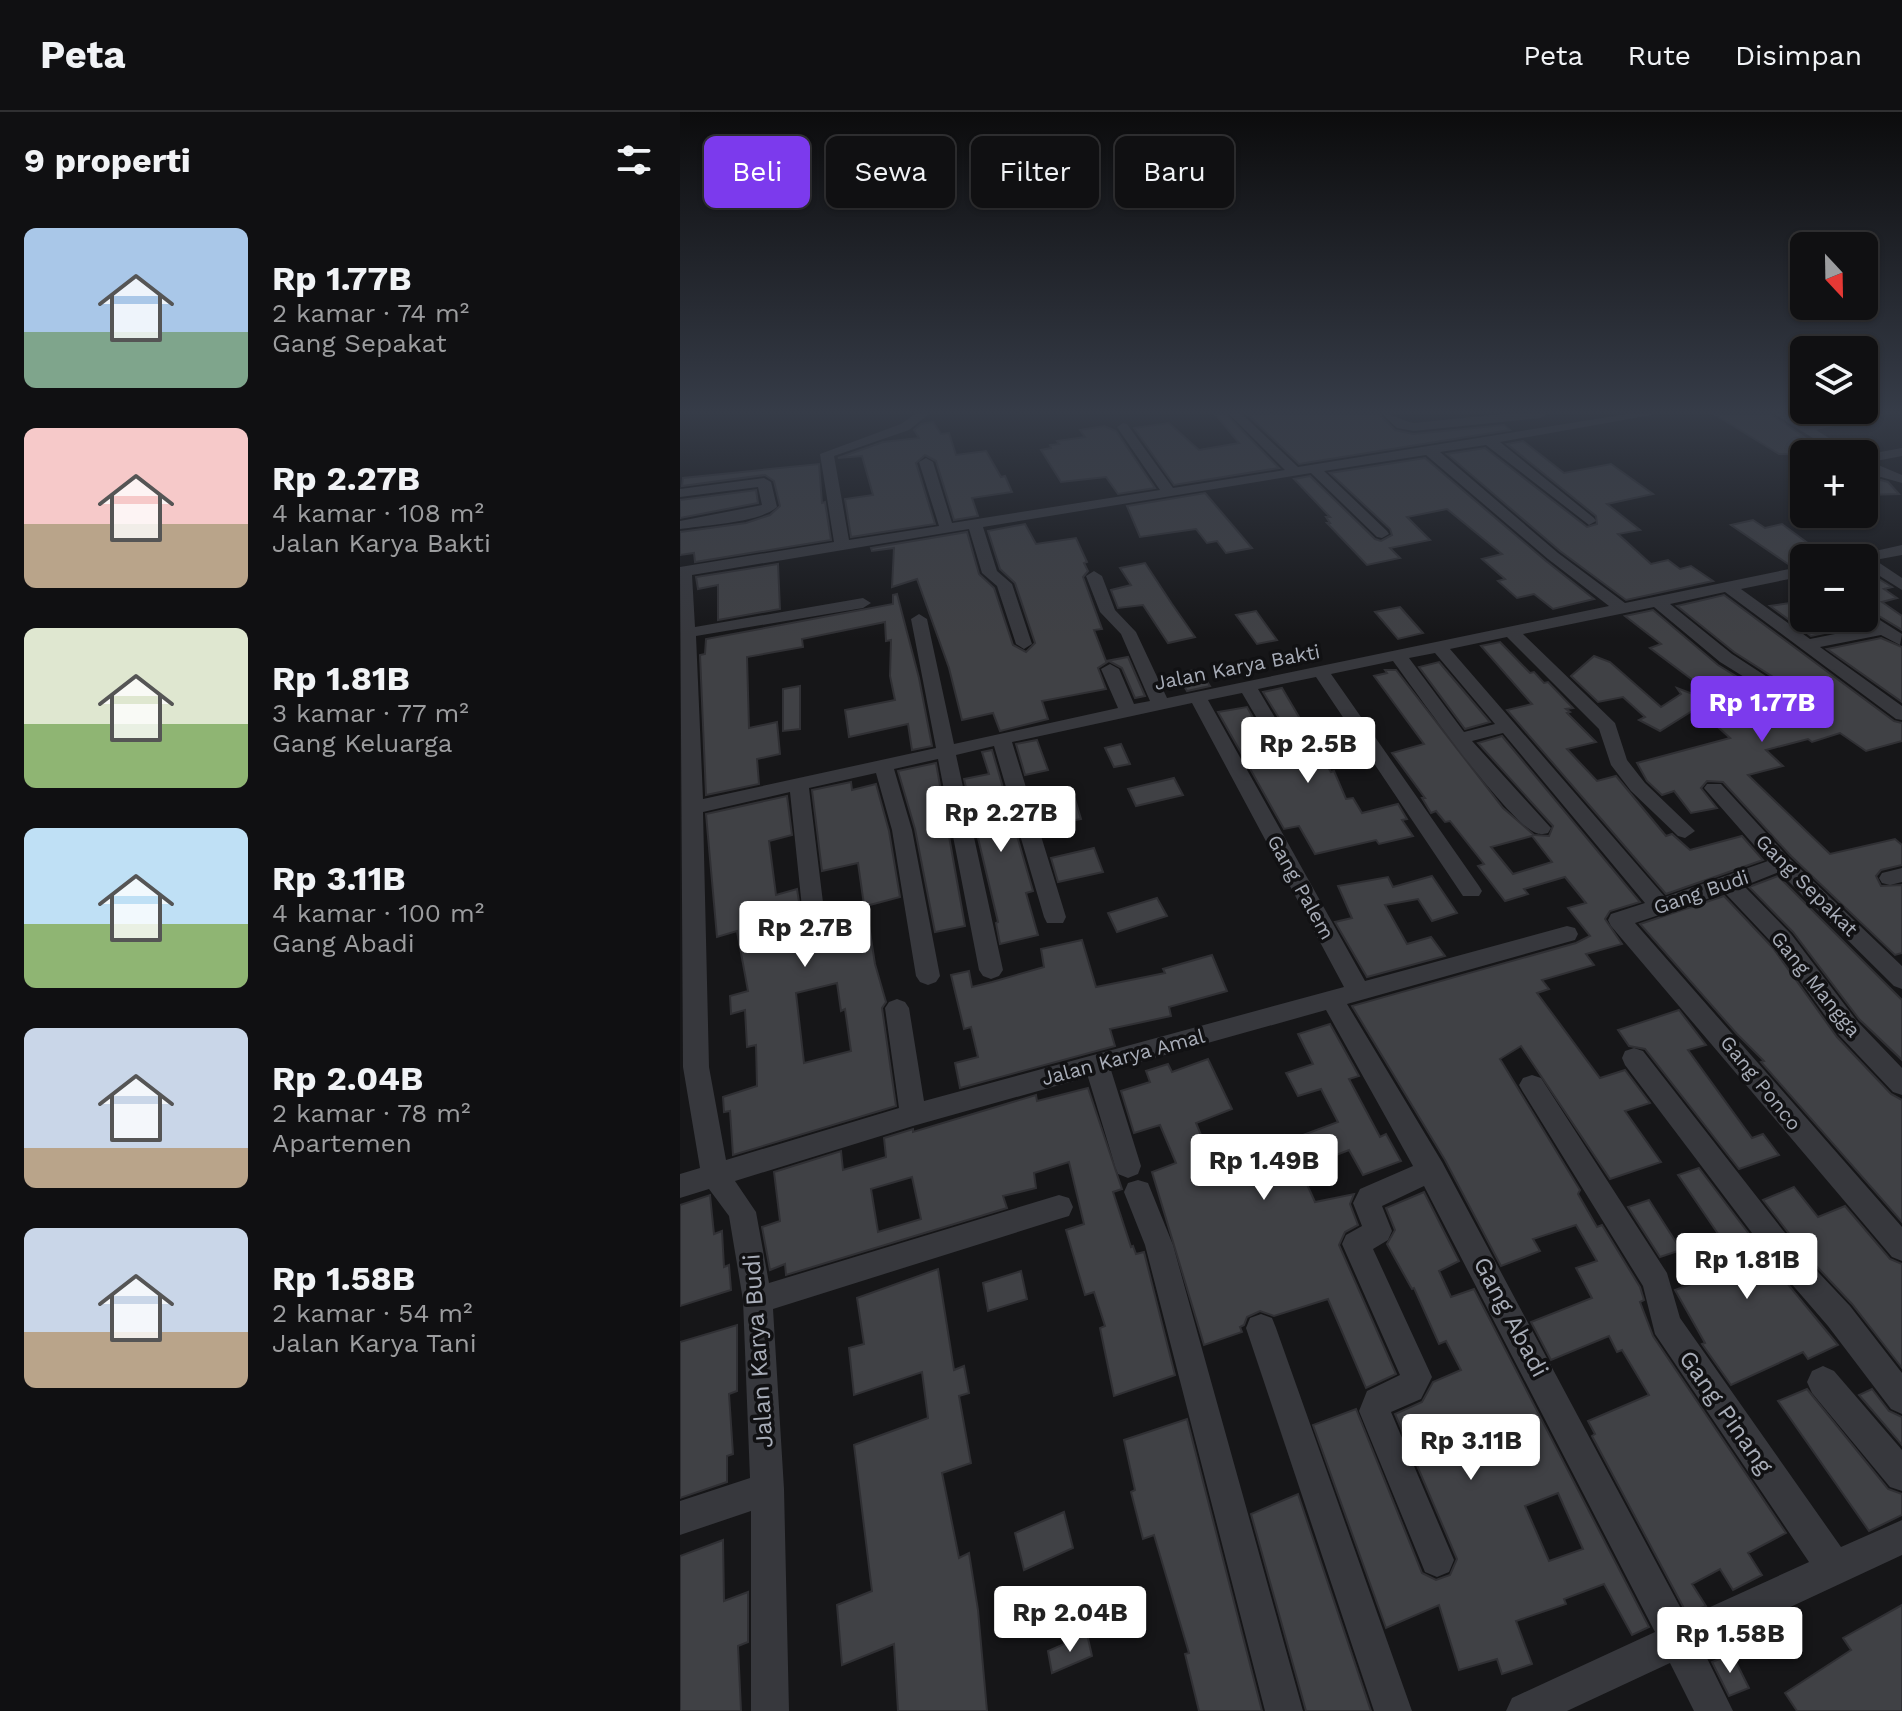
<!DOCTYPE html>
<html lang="id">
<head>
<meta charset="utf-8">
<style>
  :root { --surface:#101012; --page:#19191b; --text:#f1f3f6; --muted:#9c9d9f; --line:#303032; --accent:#7c3aed }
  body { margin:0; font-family:"Work Sans",sans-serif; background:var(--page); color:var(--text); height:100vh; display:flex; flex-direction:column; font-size:30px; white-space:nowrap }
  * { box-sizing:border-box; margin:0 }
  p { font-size:26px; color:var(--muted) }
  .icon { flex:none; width:44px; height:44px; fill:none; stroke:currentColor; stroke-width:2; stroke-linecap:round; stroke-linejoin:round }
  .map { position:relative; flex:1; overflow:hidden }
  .details { display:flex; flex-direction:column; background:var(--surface); width:680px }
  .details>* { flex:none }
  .hud { position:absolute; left:24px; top:24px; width:760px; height:72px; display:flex; gap:16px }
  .needle { width:52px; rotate:158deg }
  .fabs { position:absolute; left:1110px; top:120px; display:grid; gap:16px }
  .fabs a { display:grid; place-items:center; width:88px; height:88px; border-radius:12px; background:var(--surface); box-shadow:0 2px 6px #0004,0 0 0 2px var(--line); font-size:40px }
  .price { position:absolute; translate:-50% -68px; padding:0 18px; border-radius:8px; background:#fff; color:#222; font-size:26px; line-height:52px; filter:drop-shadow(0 2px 4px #0008) }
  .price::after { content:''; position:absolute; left:50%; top:48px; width:24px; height:18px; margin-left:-12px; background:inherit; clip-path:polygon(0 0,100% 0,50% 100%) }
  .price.selected { background:var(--accent); color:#fff }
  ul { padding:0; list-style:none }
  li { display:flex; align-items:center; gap:24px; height:200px; padding:0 24px }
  li span { display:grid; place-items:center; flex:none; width:224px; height:160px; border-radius:12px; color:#555 }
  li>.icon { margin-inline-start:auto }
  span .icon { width:96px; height:96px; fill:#fffc; stroke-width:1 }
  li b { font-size:34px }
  h2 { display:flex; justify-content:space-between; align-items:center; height:96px; padding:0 24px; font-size:34px }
  .tag { padding:0 28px; border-radius:12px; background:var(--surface); box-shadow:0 2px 6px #0004,0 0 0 2px var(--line); font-size:28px; line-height:72px }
  .tag.selected { background:var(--accent); color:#fff }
  header { display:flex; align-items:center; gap:48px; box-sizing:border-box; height:112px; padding:0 40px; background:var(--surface); border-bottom:2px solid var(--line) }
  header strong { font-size:38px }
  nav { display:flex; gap:44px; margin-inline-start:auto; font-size:28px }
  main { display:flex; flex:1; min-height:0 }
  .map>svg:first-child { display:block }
</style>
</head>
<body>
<header>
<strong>Peta</strong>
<nav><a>Peta</a><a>Rute</a><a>Disimpan</a></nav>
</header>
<main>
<section class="details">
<h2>9 properti<svg class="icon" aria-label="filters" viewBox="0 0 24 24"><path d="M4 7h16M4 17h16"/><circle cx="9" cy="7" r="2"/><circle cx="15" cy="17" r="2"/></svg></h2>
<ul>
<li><span style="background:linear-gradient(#a9c7e8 65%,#7fa58c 0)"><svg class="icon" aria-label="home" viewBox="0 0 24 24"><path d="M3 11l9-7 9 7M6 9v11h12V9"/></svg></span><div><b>Rp 1.77B</b><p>2 kamar · 74 m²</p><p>Gang Sepakat</p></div></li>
<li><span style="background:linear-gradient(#f6c9c9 60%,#b9a48a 0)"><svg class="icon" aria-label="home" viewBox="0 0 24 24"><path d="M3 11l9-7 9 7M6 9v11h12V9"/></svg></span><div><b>Rp 2.27B</b><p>4 kamar · 108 m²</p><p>Jalan Karya Bakti</p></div></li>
<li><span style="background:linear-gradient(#dfe7d0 60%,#8fb573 0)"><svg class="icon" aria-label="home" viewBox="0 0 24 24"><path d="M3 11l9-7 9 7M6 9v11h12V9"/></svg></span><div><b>Rp 1.81B</b><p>3 kamar · 77 m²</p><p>Gang Keluarga</p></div></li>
<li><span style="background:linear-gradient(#bfe0f5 60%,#8fb573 0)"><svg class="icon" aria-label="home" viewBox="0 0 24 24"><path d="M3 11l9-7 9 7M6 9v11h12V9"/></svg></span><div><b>Rp 3.11B</b><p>4 kamar · 100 m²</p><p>Gang Abadi</p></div></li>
<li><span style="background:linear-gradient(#c9d6e8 75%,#b9a48a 0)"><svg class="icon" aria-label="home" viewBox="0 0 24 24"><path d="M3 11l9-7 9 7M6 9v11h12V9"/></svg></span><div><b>Rp 2.04B</b><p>2 kamar · 78 m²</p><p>Apartemen</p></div></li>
<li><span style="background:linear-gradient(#c9d6e8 65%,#b9a48a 0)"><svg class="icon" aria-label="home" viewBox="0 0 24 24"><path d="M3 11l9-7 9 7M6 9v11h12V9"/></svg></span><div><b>Rp 1.58B</b><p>2 kamar · 54 m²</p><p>Jalan Karya Tani</p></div></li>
</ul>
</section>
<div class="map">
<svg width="1222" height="1599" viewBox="0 0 1222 1599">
  <rect width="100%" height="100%" fill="#161618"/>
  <g fill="#404145" stroke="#303034" stroke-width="2" fill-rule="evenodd">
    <path d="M535,302H546L599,356L494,373L454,316L489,311L519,338L559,331Z"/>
    <path d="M567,302H699L715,318L733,322L824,313L830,318L619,352Z"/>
    <path d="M1034,302H1091L1124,325L1117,326L1143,342H1099Z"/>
    <path d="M253,310L261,322L269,321L276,343L306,339L321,365L325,364L332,380L292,386L298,404L274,408L256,349L245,343L236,351L255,412L171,425L165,387L193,383L182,344L158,346L203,330L239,326L234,318L241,312Z"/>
    <path d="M424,314L436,319L475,376L438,382L426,365L381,370L361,338L371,336L370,333L379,332L377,329L405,325L400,318Z"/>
    <path d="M843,329L884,361L931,352L973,382L927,392L960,418L938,422L971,452L988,448L1000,457L1011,454L1033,469L946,488L880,439L767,342L805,336L907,415L917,412L916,404L827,332Z"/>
    <path d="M745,346L866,449L914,487L873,497L854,482L837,486L818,469L825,467L802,447L822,442L767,397L727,405L750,428L710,436L720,446L687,453L647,411H650L646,405H650L614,367L630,364L695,427L701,429L712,423L710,417L650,361Z"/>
    <path d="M139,352L142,391L145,390L151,428L15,450L14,441L0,443V420L66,411L90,403L100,394L94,369L85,363L2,374L3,366Z"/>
    <path d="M1201,368L1208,370L1219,382L1184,383V372Z"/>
    <path d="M76,378L78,391L0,406V388Z"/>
    <path d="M525,381L572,436L546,441L537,429L527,431L516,417L460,425L447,394Z"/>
    <path d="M1073,408L1085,416L1102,412L1148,446H1124V451L1111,454L1051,413Z"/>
    <path d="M345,412L356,432L396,426L407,450L404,451L408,459L403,465L422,517L414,518L426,549L448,545L465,584L455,586L442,556L429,549L418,556L426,577L362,589L368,607L320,619L313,601L282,608L269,556L237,467L212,475L214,436L192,439L191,436L287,420L299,462L314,476L333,533L346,540L355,531L335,471L320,457L308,419Z"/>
    <path d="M465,451L492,492L515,525L488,531L463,493L438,496L431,478L451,473L440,456Z"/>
    <path d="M98,452L100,497L38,508V473L18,477L16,465Z"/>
    <path d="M1184,458L1212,475L1204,477L1217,486L1202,490L1222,504V518L1184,495Z"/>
    <path d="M217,482L239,566L252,634L232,638L228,612L169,625L165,598L215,588L210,564L211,528L206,529L205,510L122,527L123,535L67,545L69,616L97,610L100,642L77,647L79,672L26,683L20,543L25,542L26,527L213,492V483Z"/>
    <path d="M1044,483L1214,609L1222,611V629L1186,639L1160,621L1132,630L1128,627L1086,638L1103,654L1068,663L1150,742L1215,727L1222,733V753L1201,758L1196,764L1201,774L1222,773V841L1215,843L1111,744L1043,670L1027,669L1021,676L1037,696L1011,701L994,679L982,683L967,669L957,651L1050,626L1017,596L980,619L959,608L965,605L943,585L918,590L891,564L914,544L930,550L981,595L1001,582L997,576L1050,596L970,536L981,532L945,504L973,498L1038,553L1133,612L1143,610L1147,604L1143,597L1054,540L997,494Z"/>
    <path d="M1124,489V506H1140L1145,510L1175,506L1183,513L1131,524L1090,494Z"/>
    <path d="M720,495L743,521L718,527L695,500Z"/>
    <path d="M576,499L597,528L577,532L556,503Z"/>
    <path d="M1201,526L1222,535V590L1147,537Z"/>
    <path d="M820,530L850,561L854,560L864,571L868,570L893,596L886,597L890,600L887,601L916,630L887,637L917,669L936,664L986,724L992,722L1010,738L1062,724L1083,748L986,782L827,598L852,592L801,534Z"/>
    <path d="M759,550L810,610L785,617L739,555Z"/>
    <path d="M519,557L530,574L507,579L497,562Z"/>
    <path d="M705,558H716L823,696L854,723L869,724L873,714L798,631L822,624L960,790L930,799L925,807L942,832L906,842L914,853L862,868L869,877L857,881L920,966L945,958L970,991L945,999L981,1050L930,1067L841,934L820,947L900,1078L898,1082L917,1115L922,1113L960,1175L964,1188L960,1190L973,1224L1106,1421L1068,1441L1082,1463L1053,1478L1040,1457L1012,1472L1026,1494L1007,1502L912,1324L915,1322L908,1309L969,1283L942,1238L937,1240L929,1224L871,1248L851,1210L912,1186L896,1156L917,1149L896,1113L853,1127L860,1139L821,1154L765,1048L672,894L896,831L910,824L888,796L906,791L885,765L844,777L848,782L825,789L798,754L804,752L770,709L765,710L756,699L751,701L742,686H745L712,641L744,632L694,564L707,561ZM852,724L872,750L833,762L811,735Z"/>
    <path d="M120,574V617L103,619V577Z"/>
    <path d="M602,576L622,610H619L651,660L654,659L666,687L673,686L682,701L718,692L727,707L722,708L733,724L699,732L696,728L635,742L619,714L604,717L538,600L567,595L591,637L603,640L613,629L583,580Z"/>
    <path d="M357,628L368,658L345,663L336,632Z"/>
    <path d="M441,632L450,652L434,655L425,636Z"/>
    <path d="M312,638L353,779L346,781L358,823L320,832L316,811L318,810L284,667L309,662L302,640Z"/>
    <path d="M256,651L285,814L255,820L235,717L218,659Z"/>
    <path d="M494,666L503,683L456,694L448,677Z"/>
    <path d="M171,670L172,678L196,672L209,719L220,785L186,794L195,852L206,890L202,896L216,994L53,1043L50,999L44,1000L43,985L77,974L76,933L67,935L65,898L51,902L50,884L68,879L57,819L37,825L26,702L107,684L112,723L89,729L96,783L117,777L124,822L143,824L149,816L147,802L184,793L178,751L142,759L132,678ZM157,871L161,899L165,897L171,939L124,951L116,881Z"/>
    <path d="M395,687L401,707L361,715L355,696Z"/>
    <path d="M414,736L423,760L378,770L371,746Z"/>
    <path d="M752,764L777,801L752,809L738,787L705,793L727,832L751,825L765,844L687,865L655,810L672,806L658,774L708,765L713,775Z"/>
    <path d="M1098,764L1222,888V948L1179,907L1113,820L1069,775Z"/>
    <path d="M1044,784L1093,836L1157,925L1211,982L1222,988V1110L1081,950L1084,949L1057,922L960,812Z"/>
    <path d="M477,786L487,804L437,820L428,801Z"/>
    <path d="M402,828L416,875L485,861L483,857L532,843L547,879L489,895L491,904L430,917L435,934L280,976L275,951L298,945L291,915L284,917L271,863L289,859L292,875L312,870L364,855L361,837Z"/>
    <path d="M999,898L1026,933L1008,938L1072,1026L1083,1022L1099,1043L1059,1057L965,937L949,934L938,918Z"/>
    <path d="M650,912L679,964L669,967L700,1025L706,1022L721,1049L683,1063L669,1038L620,1057L635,1090L674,1082L670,1092L678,1113L665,1120L659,1133L716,1262L686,1276L648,1187L594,1204L580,1199L567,1205L564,1213L560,1215L562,1220L524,1233L472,1060L496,1051L480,1013L454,1021L441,979L470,970L466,959L488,952L492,960L528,947L552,997L516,1011L531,1047L604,1023L607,1029L658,1010L641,977L618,984L606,961L633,952L618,922Z"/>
    <path d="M408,976L442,1077L433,1080L451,1135L453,1134L456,1142L464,1140L495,1263L434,1284L420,1216L425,1214L414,1180L405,1183L386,1118L404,1112L389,1050L354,1061L356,1076L323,1084L327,1096L106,1163L105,1152L90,1158L82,1115L100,1109L94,1060L161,1039L163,1058L206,1045L204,1026L233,1017V1020L356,983L357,989ZM232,1065L241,1107L198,1120L191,1077Z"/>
    <path d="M1019,1056L1101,1164L1158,1233L1128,1247L1123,1240L1051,1273L1022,1232L1025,1231L995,1178L1060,1154L998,1063Z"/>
    <path d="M1114,1075L1138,1105L1165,1094L1210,1147L1222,1152V1256L1172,1192L1125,1142L1083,1088Z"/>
    <path d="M744,1080L779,1149L759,1159L771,1185L794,1177L969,1515L952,1523L924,1472L884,1487L886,1492L836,1509L852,1552L822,1562L817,1547L779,1558L759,1493L706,1516L633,1313L676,1297L742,1461L756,1468L770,1463L777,1447L715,1302L742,1290L753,1270L781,1258L766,1229L759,1232L734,1176L732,1177L707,1132L715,1118L706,1096ZM878,1381L903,1437L869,1449L845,1394Z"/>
    <path d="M30,1083L34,1122L42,1119L44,1155L49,1153L51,1178L0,1194V1093Z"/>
    <path d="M969,1088L1001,1138L980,1145L948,1095Z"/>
    <path d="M258,1157L274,1258L284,1254L289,1281L279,1284L291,1351L262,1361L279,1446L289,1441L298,1498L307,1599H218L214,1532L162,1553L157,1493L192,1479L174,1333L248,1306L242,1260L174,1283L169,1236L184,1232L177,1186Z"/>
    <path d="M341,1159L347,1187L308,1199L303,1171Z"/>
    <path d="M57,1213V1279L49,1282L53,1342L47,1344V1370L0,1386V1230Z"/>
    <path d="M1127,1277L1208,1377L1222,1382V1403L1189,1419L1098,1289Z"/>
    <path d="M1192,1277L1209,1299L1222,1305V1333L1179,1283Z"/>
    <path d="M507,1307L582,1599H519L505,1542L509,1541L474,1423L463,1427L451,1380L455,1378L444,1328Z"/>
    <path d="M618,1382L691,1599H626L571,1402Z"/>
    <path d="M384,1400L393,1436L344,1458L335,1421Z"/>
    <path d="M43,1428L44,1489L68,1480V1530L58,1534L61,1599H0V1444Z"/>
    <path d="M1222,1493V1599H1117L1105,1581L1171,1538L1163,1526Z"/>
    <path d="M407,1522L412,1544L372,1561L368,1539Z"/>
    <path d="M1052,1542L1069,1576L1049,1584L1032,1550Z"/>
  </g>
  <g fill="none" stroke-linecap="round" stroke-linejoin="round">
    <g fill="#37383d" fill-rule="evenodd">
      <path d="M235,302H249L229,318L154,344L169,428L259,414L239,350L246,346L253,350L272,411L480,378L437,315L443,311L447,312L493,376L605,358L549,302H562L618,355L947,302H977L820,330L914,406L916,409L909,413L806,333L760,340L878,441L945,491L1124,454V464L1061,477L1130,527L1190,515L1178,506H1184V498L1222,522L1220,533L1201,523L1140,535L1222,594V608L1216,607L1045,480L990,492L1052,542L1141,600L1144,604L1141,608L1135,609L1040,550L974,495L843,522L935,611L947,648L965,671L1015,719L1005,726L998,724L951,679L931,653L919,617L827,525L770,537L985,785L1088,749L1024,676L1027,672H1041L1109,746L1222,854V877L1214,874L1099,760L1064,774L1111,822L1177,909L1222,956V983L1213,980L1159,923L1095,834L1045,781L955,811L1222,1115V1149L1212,1145L931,814L928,808L931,802L965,791L823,621L792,629L871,716L868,721C863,722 862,723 856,721C828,711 736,580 713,549L651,562L799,774L802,779L799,784H783L636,565L578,577L610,631L601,637L594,635L562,581L528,588L685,869L887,814L895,816L898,822L895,828L667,892L762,1050L1006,1506L1129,1450L975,1222L963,1174L843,980L839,973L843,966L852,963L861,966L987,1161L1000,1206L1161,1435L1222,1408V1443L1022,1536L1053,1599H1014L990,1551L887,1599H826L832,1586L975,1520L744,1074L702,1094L712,1119L708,1128L693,1137L752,1265L741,1287L711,1300L774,1448L769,1460L757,1465L745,1460L679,1299L687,1279L720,1263L662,1132L666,1123L682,1114L673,1091L680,1077L733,1054L646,898L431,958L461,1054L458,1062L448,1066L438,1062L435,1054L408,965L233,1014L55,1069L76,1100L89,1171L379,1083L389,1086L393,1095L389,1104L379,1107L93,1197L104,1377L109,1599H71V1399L0,1423V1389L70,1366L63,1188L49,1104L29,1077L0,1086V1062L20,1056L3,955L0,455L154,430L140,342L221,312ZM746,343L868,447L929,494L487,586L456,520L435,498L422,464L414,459L406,464L420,500L441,522L470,589L454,592L439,557L430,552L421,557L438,596L274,632L247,507L239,502L231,507L256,636L23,687L16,524L183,496L191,491L183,486L15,515L12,463L289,417L302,461L317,474L336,532L344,537L352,532L332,472L317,459L303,415L631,361L697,425L702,426L709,422L707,419L644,359ZM755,541L815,612L784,620L729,546ZM512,591L664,875L244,989L229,896L225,890L217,887L209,890L205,896L219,996L46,1048L29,955L23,700L110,680L124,815L127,821H143L146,815L129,676L196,661L212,718L236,864L240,870L248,873L256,870L260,864L232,718L214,657L258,647L299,858L303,864L311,867L319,864L323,858L276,643L314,634L364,805L367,811H383L386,805L332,630Z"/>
      <path d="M702,302C716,302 721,309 734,311L822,302H867L861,306L734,319L717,316Z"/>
      <path d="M1094,302H1109L1126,312L1180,302H1208L1136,318L1175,342H1159Z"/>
      <path d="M1222,336V344L1191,350L1222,363V371L1201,365L1184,369V361L1189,360L1184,357V343Z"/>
      <path d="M84,366L91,370L97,395C79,411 25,413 0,417V409L82,393L78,375L0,385V377Z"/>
      <path d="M1222,433V443L1195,448L1222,466V478L1184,454V446H1174L1177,443Z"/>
      <path d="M1222,756V770L1210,773L1202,771L1199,766L1202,761Z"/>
      <path d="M954,936L963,939L1123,1144L1170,1194L1222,1261V1302L1211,1297L1148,1214L1103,1162L945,953L942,946L945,939Z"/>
      <path d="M458,1068L468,1071L493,1133L623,1599H585L465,1133L444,1080L448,1071Z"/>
      <path d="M581,1202L592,1206L596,1216L732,1599H694L566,1216L570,1206Z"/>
      <path d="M1143,1254L1154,1259L1222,1338V1379L1210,1375L1132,1281L1127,1270L1132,1259Z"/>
    </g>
  </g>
  <linearGradient id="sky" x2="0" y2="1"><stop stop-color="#0c0c0d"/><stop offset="0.57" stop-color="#363c48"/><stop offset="1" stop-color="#363c48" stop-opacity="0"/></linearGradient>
  <rect width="1222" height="526" fill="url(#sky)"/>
  <g text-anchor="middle" stroke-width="7" stroke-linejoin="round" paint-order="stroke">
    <g font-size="20" fill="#a8adb8" stroke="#111113">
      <text transform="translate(557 555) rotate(-11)" y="7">Jalan Karya Bakti</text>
      <text transform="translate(1127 773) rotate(45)" y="7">Gang Sepakat</text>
      <text transform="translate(621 775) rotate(61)" y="7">Gang Palem</text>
      <text transform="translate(1021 780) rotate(-19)" y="7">Gang Budi</text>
      <text transform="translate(1136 872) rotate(51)" y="7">Gang Mangga</text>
      <text transform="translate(443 945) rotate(-15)" y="7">Jalan Karya Amal</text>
      <text transform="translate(1081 971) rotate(51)" y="7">Gang Ponco</text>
    </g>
    <g font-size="24" fill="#a8adb8" stroke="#111113">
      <text transform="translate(831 1205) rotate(62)" y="8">Gang Abadi</text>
      <text transform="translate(78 1239) rotate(-94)" y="8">Jalan Karya Budi</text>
      <text transform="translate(1046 1300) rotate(55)" y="8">Gang Pinang</text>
    </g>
  </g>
</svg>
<div class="fabs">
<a><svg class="needle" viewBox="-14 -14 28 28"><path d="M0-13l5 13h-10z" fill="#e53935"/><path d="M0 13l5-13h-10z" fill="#9c9d9f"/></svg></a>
<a><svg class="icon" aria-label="layers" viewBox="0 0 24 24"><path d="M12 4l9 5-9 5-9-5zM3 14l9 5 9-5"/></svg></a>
<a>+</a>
<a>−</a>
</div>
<b class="price selected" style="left:1082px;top:632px">Rp 1.77B</b>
<b class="price" style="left:628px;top:673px">Rp 2.5B</b>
<b class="price" style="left:321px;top:742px">Rp 2.27B</b>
<b class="price" style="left:125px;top:857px">Rp 2.7B</b>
<b class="price" style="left:584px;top:1090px">Rp 1.49B</b>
<b class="price" style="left:1067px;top:1189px">Rp 1.81B</b>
<b class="price" style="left:791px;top:1370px">Rp 3.11B</b>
<b class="price" style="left:390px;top:1542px">Rp 2.04B</b>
<b class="price" style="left:1050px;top:1563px">Rp 1.58B</b>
<div class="hud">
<a class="tag selected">Beli</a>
<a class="tag">Sewa</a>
<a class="tag">Filter</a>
<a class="tag">Baru</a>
</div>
</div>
</main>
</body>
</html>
